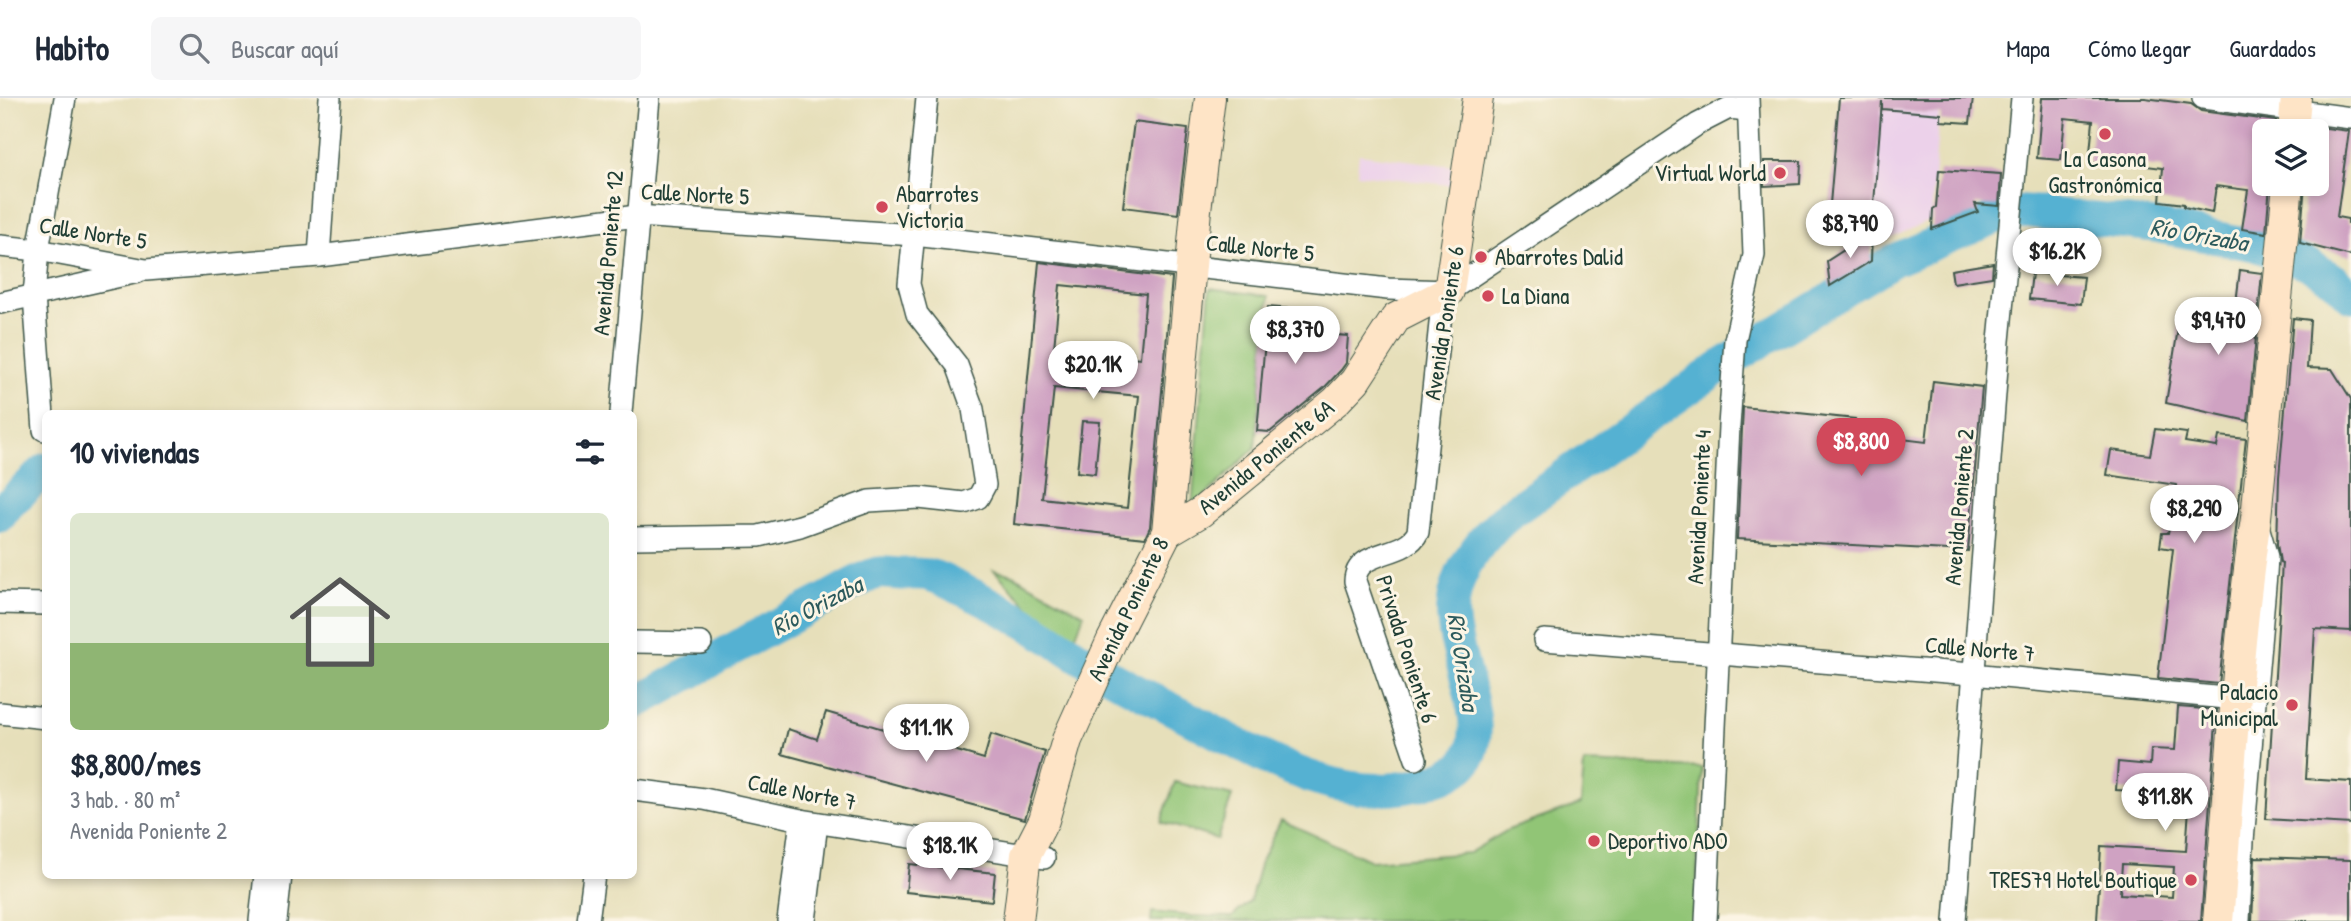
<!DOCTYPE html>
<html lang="es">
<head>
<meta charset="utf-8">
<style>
  :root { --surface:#fff; --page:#f6f6f7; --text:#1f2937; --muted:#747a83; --line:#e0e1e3; --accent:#d1495b }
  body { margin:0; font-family:"Patrick Hand",sans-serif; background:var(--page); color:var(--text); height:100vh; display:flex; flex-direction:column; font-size:26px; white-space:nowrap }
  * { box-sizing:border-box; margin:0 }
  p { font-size:23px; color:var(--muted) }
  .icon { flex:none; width:38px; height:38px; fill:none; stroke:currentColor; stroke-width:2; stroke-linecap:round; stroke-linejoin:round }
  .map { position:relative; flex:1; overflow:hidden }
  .side { position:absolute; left:42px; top:312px; width:595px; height:469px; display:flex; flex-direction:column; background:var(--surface); border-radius:10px; box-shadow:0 4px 10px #0003 }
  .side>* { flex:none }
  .controls { position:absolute; left:2252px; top:21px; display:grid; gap:14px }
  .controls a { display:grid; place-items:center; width:77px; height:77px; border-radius:10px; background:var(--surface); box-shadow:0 4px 10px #0003; font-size:35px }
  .price { position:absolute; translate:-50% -60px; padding:0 16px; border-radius:24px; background:#fff; color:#222; font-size:23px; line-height:46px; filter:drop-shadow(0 2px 4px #0008) }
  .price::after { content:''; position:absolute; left:50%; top:42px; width:21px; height:16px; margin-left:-10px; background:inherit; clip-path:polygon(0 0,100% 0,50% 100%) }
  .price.active { background:var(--accent); color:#fff }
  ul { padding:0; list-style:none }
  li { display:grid; align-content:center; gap:14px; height:371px; padding:0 28px }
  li+li { border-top:2px solid var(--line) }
  li span { display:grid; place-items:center; height:217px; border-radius:10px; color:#555 }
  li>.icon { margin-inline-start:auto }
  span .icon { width:126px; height:126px; fill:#fffc; stroke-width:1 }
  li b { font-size:30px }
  h2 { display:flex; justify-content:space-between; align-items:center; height:84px; padding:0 28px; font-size:30px }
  header { display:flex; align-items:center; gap:42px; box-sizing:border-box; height:98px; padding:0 35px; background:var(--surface); border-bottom:2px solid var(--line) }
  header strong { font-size:33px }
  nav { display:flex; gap:38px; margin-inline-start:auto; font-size:24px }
  .search { width:490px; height:63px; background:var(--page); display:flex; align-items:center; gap:18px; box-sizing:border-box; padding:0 24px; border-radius:10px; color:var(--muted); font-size:26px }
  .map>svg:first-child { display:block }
</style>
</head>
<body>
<header>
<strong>Habito</strong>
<div class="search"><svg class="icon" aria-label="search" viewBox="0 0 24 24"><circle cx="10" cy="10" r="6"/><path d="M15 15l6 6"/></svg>Buscar aquí</div>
<nav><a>Mapa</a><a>Cómo llegar</a><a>Guardados</a></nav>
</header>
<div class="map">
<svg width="2351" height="823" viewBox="0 0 2351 823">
  <rect width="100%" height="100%" fill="#fcf5e5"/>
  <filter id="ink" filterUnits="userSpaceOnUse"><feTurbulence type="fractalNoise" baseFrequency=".0143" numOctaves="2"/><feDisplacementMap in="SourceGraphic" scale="14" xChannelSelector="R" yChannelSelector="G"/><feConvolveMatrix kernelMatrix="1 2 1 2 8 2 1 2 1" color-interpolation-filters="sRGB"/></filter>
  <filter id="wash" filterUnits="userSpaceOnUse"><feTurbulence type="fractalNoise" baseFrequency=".00686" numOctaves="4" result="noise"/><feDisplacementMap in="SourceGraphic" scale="28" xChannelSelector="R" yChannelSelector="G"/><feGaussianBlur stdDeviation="1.57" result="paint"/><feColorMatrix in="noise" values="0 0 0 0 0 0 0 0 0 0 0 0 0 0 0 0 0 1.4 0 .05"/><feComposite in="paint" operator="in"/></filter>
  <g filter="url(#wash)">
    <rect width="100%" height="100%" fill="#e6dfba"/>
    <g fill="#ecd1ea">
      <path d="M1881,11L1939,16L1931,122L1871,149Z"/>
      <path d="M1359,56L1460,69L1457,88L1357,76Z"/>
    </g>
    <g fill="#91c576" stroke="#588155" stroke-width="2">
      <path d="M1210,190L1269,198L1255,350L1192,410Z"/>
      <path d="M994,472L1013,477L1084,516L1075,540L1057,539Z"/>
      <path d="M1584,665L1702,670L1695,823H1151L1152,814L1191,818L1232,819L1250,803L1261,763L1281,722L1371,763L1469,755L1508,732L1581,706Z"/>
      <path d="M1175,684L1232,698L1217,741L1161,724Z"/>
    </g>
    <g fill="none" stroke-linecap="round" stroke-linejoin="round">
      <g stroke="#54b1d2" stroke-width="33">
        <path d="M0,418L8,407L46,371"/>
        <path d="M634,606C697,572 759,535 824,502C838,495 864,478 878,475C885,474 895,476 902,476C911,476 923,475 932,478C943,481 954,488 965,493C1018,517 1061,548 1110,578C1138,594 1167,608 1195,623C1265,660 1346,711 1427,684C1439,680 1451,677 1460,670C1500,636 1448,553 1453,508C1457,468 1483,438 1512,414L1724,266L1894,162L1995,120L2025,113L2155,128L2255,147L2305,165L2335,182L2351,198"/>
      </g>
    </g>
    <g id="blocks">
      <g fill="#cfa2c2" fill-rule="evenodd">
        <path d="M1839,0H1973L1970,25L1941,23V16L1882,11V3L1873,118H1829Z"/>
        <path d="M2042,0H2145L2191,6L2201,13L2276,23V33H2264V86H2270L2266,135L2242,131L2248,92L2216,88L2212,115L2184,109V106L2160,103L2163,70L2115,64L2114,67L2089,65L2093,23L2065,20L2061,62L2037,60Z"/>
        <path d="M1134,24L1188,31L1178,116L1123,109Z"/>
        <path d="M2311,28L2349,33L2337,119L2348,121V125H2351V158L2300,145L2305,86H2317V33H2311Z"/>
        <path d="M1764,63H1801L1800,86L1764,88Z"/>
        <path d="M1939,72L2001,76L1999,108L1975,106L1978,114L1932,131L1933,111L1936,109Z"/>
        <path d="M1872,134L1871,163L1830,188L1827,163Z"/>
        <path d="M1039,164L1172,180L1150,429L1145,440L1014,426ZM1060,187L1146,196L1140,260L1054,250ZM1054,290L1139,298L1127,410L1042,400Z"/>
        <path d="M1993,165L1992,179L1953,185L1951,172Z"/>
        <path d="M2240,172L2262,175L2248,323L2166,305L2180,218L2234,222Z"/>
        <path d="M2032,175L2084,179L2081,206L2029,201Z"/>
        <path d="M1268,209L1304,212L1302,234L1348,238L1346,265L1341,272L1324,290L1270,334L1257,333Z"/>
        <path d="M2293,220L2310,222L2307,270L2332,271L2351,301V533L2315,531L2306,681L2351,684V726L2266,721L2282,465L2280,464L2277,446L2279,379Z"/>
        <path d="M1933,283L1982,289L1968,453L1737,441L1743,309L1855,321L1853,335L1926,344Z"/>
        <path d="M1082,323L1100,324L1095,376L1077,374Z"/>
        <path d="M2155,331L2187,335L2185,344L2217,349L2219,338L2246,341L2219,586L2158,580L2173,451L2160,449L2162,435H2168L2177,387L2107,377L2111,352L2150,357Z"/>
        <path d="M2178,609L2217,612L2201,823H2097L2101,748L2186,753L2190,696L2116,692L2118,664L2150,667L2151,651L2175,652ZM2122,766L2174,769L2172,799L2120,796Z"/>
        <path d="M826,614L984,661L991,636L1045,654L1025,721L782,656L788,631L817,641Z"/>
        <path d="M2255,759L2351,762V823H2252Z"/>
        <path d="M909,766L995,775L992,803L906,794Z"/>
      </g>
    </g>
  </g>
  <g filter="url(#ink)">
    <use href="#blocks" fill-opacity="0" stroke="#3d5548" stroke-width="2"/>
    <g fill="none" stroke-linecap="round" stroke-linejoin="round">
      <defs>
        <g id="street">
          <path d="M2203,0L2351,20"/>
          <path d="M0,148L38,152L146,172L319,158L637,118L914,137L1388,191L1449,193L1698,26L1729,10L1747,12"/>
          <path d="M319,158L330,0"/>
          <path d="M0,205L138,174"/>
          <path d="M621,315L649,0"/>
          <path d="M44,332L34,198L38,152L65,0"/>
          <path d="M634,440L759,438L800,428L869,403L919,400L964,405L978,400L985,387L973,311L957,267L917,216L909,186L927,0"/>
          <path d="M0,505L46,506"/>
          <path d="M1544,542L1972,576L2236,601"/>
          <path d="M634,544L701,545"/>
          <path d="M0,615L46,620"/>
          <path d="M1416,661L1355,483C1356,450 1405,461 1418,434L1441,216L1449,193"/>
          <path d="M634,692L704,701L801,722L1044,760"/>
          <path d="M260,823L265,777"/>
          <path d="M276,823L281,777"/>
          <path d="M588,823L594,777"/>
          <path d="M788,823L801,722"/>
          <path d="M805,823L817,725"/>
          <path d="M1706,823L1729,328L1735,242L1754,157L1748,0"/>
          <path d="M1955,823L1999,243L2022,0"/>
          <path d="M2239,823L2243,743L2266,476L2267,459L2258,428"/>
        </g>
        <g id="secondary">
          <path d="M2293,33L2296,0"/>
          <path d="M1167,434L1201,414L1336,303L1355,283L1396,220L1449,193L1478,0"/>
          <path d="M1018,823L1026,757L1044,722L1067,642L1112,542L1167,434L1196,112L1210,0"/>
          <path d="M2218,823C2230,689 2236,554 2256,420L2288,86"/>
        </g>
      </defs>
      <use href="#street" stroke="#3d5548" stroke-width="24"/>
      <use href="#secondary" stroke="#3d5548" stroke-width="32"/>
      <use href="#street" stroke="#fff" stroke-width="21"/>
      <use href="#secondary" stroke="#fee4c6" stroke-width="30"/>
    </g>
  </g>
  <g fill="#d1495b" stroke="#fcf5e5" stroke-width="2.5">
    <circle cx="2105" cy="36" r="7"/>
    <circle cx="1780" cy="75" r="7"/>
    <circle cx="882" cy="109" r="7"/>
    <circle cx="1481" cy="159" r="7"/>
    <circle cx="1488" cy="198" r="7"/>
    <circle cx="2292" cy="607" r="7"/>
    <circle cx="1594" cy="743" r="7"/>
    <circle cx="2191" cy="782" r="7"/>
  </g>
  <g text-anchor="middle" stroke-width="6" stroke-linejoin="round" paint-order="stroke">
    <g font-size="23" fill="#1f3d34" stroke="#fcf5e5" text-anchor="start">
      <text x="2105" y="69" text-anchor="middle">La Casona<tspan x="2105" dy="26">Gastronómica</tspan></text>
      <text x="1766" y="83" text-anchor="end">Virtual World</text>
      <text x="896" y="104">Abarrotes<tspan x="896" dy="26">Victoria</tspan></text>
      <text x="1495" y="167">Abarrotes Dalid</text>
      <text x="1502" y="206">La Diana</text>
      <text x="2278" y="602" text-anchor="end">Palacio<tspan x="2278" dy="26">Municipal</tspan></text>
      <text x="1608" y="751">Deportivo ADO</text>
      <text x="2177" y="790" text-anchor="end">TRES79 Hotel Boutique</text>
    </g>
    <g font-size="23" fill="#1f3d34" stroke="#fcf5e5">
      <text transform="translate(695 96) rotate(3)" y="8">Calle Norte 5</text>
      <text transform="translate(93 135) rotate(9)" y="8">Calle Norte 5</text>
      <text transform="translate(1260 150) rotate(6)" y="8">Calle Norte 5</text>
      <text transform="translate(608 155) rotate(-85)" y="8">Avenida Poniente 12</text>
      <text transform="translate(1444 225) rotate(-81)" y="8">Avenida Poniente 6</text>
      <text transform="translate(1266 359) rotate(-39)" y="8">Avenida Poniente 6A</text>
      <text transform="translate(1699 409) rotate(-87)" y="8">Avenida Poniente 4</text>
      <text transform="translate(1959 409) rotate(-85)" y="8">Avenida Poniente 2</text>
      <text transform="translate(1128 511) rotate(-64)" y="8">Avenida Poniente 8</text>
      <text transform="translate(1407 551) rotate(72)" y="8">Privada Poniente 6</text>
      <text transform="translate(1980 551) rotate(5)" y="8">Calle Norte 7</text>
      <text transform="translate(802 694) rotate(11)" y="8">Calle Norte 7</text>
    </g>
    <g font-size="24" font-style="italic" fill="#2c5a5c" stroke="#fcf5e5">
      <text transform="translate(2199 137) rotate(10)" y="8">Río Orizaba</text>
      <text transform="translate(817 508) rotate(-28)" y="8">Río Orizaba</text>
      <text transform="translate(1463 564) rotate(81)" y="8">Río Orizaba</text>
    </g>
  </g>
</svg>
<div class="controls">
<a><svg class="icon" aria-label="layers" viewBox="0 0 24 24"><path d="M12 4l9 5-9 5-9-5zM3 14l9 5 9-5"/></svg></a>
</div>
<b class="price" style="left:1850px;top:162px">$8,790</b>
<b class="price" style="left:2057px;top:190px">$16.2K</b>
<b class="price" style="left:2218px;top:259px">$9,470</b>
<b class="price" style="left:1295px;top:268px">$8,370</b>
<b class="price" style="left:1093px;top:303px">$20.1K</b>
<b class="price active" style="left:1861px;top:380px">$8,800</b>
<b class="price" style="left:2194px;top:447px">$8,290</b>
<b class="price" style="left:926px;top:666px">$11.1K</b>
<b class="price" style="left:2165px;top:735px">$11.8K</b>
<b class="price" style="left:950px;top:784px">$18.1K</b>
<section class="side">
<h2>10 viviendas<svg class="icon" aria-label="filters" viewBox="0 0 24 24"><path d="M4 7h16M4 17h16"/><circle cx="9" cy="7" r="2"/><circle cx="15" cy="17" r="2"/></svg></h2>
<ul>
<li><span style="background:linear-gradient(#dfe7d0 60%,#8fb573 0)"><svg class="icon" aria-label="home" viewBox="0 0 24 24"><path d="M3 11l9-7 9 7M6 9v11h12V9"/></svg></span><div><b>$8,800/mes</b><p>3 hab. · 80 m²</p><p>Avenida Poniente 2</p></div></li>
</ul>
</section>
</div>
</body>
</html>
